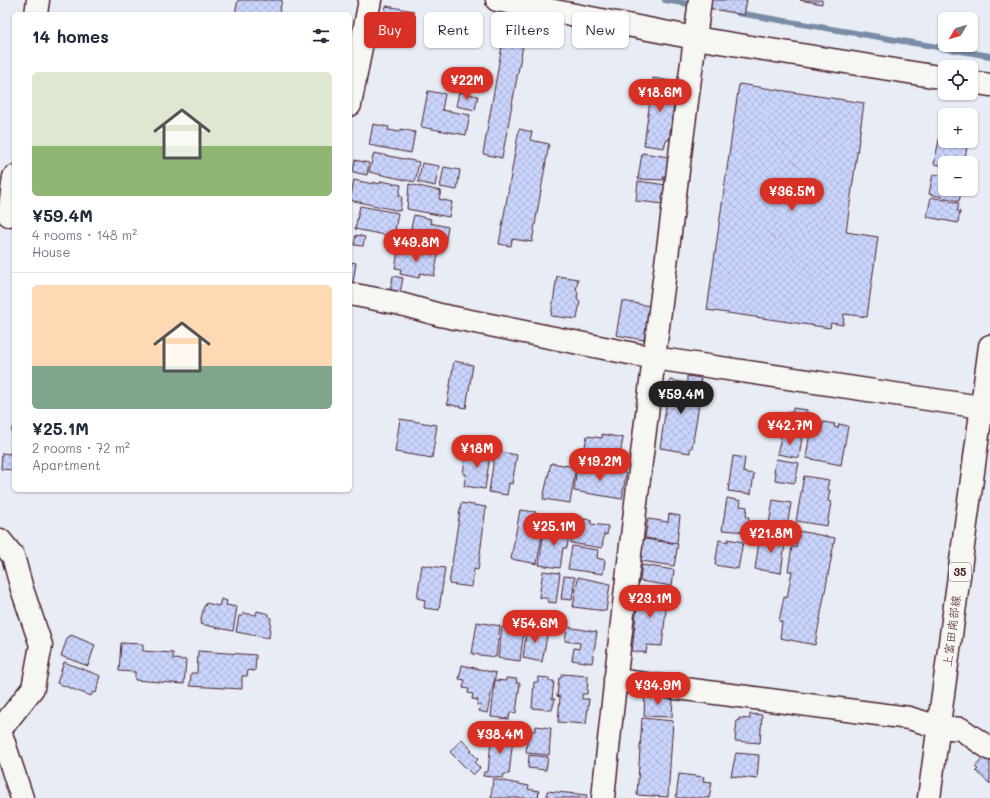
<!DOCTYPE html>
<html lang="en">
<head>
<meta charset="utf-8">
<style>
  :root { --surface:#fff; --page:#f6f6f7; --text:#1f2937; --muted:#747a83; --line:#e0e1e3; --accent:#d93025 }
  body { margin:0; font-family:Mali,"Klee One",sans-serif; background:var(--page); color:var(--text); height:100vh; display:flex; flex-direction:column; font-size:15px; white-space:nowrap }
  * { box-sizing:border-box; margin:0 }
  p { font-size:13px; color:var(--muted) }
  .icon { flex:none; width:22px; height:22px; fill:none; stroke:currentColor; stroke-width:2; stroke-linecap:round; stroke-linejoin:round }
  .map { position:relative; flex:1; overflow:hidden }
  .drawer { position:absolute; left:12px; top:12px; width:340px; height:480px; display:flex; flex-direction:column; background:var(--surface); border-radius:6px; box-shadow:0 1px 3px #0004 }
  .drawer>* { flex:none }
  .banner { position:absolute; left:364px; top:12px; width:380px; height:36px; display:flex; gap:8px }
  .needle { width:26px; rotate:232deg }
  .tools { position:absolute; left:938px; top:12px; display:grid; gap:8px }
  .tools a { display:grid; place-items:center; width:40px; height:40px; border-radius:6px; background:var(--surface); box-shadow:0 1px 3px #0004; font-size:20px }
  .price { position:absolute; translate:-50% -34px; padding:0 9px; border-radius:14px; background:var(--accent); color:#fff; font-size:13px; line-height:26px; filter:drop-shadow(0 1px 2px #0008) }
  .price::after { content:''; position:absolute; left:50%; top:24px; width:12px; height:9px; margin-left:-6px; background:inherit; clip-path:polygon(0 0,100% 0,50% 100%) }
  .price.current { background:#222; color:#fff }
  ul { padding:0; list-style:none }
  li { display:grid; align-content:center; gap:8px; height:212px; padding:0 20px }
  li+li { border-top:1px solid var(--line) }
  li span { display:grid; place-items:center; height:124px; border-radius:6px; color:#555 }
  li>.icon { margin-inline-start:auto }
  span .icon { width:72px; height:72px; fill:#fffc; stroke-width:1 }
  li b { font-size:17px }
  h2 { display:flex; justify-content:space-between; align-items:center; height:48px; padding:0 20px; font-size:17px }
  .tag { padding:0 14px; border-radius:6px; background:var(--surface); box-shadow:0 1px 3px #0004; font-size:14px; line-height:36px }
  .tag.current { background:var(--accent); color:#fff }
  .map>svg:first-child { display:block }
</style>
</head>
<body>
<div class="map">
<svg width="990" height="798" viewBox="0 0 990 798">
  <defs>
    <pattern id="building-cross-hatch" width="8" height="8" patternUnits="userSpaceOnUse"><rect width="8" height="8" fill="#c9d5fc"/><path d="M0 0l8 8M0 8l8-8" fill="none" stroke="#aeb6d8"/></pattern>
  </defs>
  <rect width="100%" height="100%" fill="#e8ecf5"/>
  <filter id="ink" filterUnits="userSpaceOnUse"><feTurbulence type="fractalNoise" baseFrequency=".025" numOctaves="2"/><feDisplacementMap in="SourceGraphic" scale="8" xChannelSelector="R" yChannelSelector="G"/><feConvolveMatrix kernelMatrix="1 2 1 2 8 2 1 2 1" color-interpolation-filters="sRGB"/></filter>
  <g filter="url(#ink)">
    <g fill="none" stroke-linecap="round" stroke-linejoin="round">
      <g stroke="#788ca6" stroke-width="6">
        <path d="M665,0L695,5"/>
        <path d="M738,13L990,56"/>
      </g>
    </g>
    <g fill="url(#building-cross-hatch)" stroke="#4a1f2b">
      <path d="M238,0H282L279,14H235Z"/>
      <path d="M710,0H747L744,15L708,8Z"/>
      <path d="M800,0H822V4Z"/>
      <path d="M386,6L414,11L408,44L380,39Z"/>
      <path d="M510,16L514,17L513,22L518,23L519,18L532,20L531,25L527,24L502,158L483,154L506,23H509Z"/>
      <path d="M653,78L677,82L669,140H666L664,148L644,145Z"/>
      <path d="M739,84L864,103L846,232L878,237L867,317L844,314L843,325L831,323L830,328L707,310Z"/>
      <path d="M428,91L445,94L442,110L470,115L466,135L421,127Z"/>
      <path d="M459,92L478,96L475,110L456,106Z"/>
      <path d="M943,113L951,115H945V134L940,132Z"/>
      <path d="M373,124L389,127L388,130L400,132L401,129L415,132L411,153L369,145Z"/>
      <path d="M519,129L532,132L530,140L549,144L532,242L512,239L511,246L499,244Z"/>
      <path d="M940,135L945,137V141L968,142L964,163H945V166L934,164Z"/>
      <path d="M374,153L419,162L415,182L369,172Z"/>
      <path d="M642,153L669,157L666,176H664L663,180L638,179Z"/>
      <path d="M355,160L369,163L367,175L353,172Z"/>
      <path d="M422,163L439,166L435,186L418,182Z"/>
      <path d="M444,167L460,170L457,190L440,187Z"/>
      <path d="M933,174L945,176V189H962L959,201L929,194Z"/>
      <path d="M354,180L373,184V182L380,184L381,181L401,185L399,196L402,197L400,211L350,200Z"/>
      <path d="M638,181L666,185L664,204L636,201Z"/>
      <path d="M409,184L441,191L439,199L452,202L449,217L407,209Z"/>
      <path d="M931,197L959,203L957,211H960L958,223L927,217Z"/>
      <path d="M360,206L398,213L394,237L355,229Z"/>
      <path d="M414,215L431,219L430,223L448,227L445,244L431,241L430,246L400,240L402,230L410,232Z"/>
      <path d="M356,235L365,237L363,246L354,245Z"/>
      <path d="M399,247L438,255L434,276L420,273L419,278L400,274L401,269L395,268Z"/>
      <path d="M350,262L356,263L353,283H350Z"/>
      <path d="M393,276L403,278L400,293L390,291Z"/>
      <path d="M557,276L578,279L576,291H578L577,300L580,301L577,319L551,316Z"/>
      <path d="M622,301L650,306L644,340L616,335Z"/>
      <path d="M454,361L473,365L466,408L447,404Z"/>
      <path d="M687,376L701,378L698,398H700L692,448H690V453L660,448L670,380L687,383Z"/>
      <path d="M793,408L807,410L804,432L784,429L787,412H793Z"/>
      <path d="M400,419L437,425L432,458L395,452Z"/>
      <path d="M812,420L819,421L818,425L822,426L823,422L835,424L834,427L838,428L839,424L848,426L841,465L806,458Z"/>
      <path d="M12,428H14V470L1,469L2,453L11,454Z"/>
      <path d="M782,433L802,437L799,458L777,454Z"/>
      <path d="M602,434L623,438L618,467L582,461L587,436L602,438Z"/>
      <path d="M470,449L487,452L488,449H491L485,489L464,486L466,474H463L465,460H468Z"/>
      <path d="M495,451L517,455L512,484L509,483L507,495L489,492Z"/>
      <path d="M733,456L745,458L743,472L754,474L751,494L728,491Z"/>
      <path d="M776,459L799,463L795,483L775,480L776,473H774Z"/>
      <path d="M551,463L576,467L570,503L543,499Z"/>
      <path d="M577,465L626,473L622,499L574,491Z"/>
      <path d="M804,476L829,480L827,489L830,490L828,501L831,502L827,526L796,521Z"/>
      <path d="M727,498L741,501L740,506L747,507L746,517H749L747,532L722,530Z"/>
      <path d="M773,500L791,503L787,527L769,524Z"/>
      <path d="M461,503L486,507L478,570L474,569L472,587L449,584Z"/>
      <path d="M520,510L536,512L534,520H538L537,528L543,529L537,564L511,559Z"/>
      <path d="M669,514L680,516L677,543L645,538L648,519L668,522Z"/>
      <path d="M578,518L591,520V524L608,526L607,535L604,534L602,548L571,543L574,521H577Z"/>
      <path d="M558,524L568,526V528H570L567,548H563L560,568L539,565L543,537L549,538L550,528L558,529Z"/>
      <path d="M799,531L835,538L815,645L780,638L782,622L779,621L784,597L787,598L792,571H788L792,547H796Z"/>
      <path d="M770,534L786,536L781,573L755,569L759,542L769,544Z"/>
      <path d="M638,538L678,544L674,566L635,560Z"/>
      <path d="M728,539L743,542L738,569L715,565L719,540L728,542Z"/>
      <path d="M572,546L598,550L597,558L605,560L603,574L568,569Z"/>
      <path d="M422,565L445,568L439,610L424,608L425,600L417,598Z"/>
      <path d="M642,565L674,570L672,586L640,581Z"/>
      <path d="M543,571L560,573L556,603L548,602L549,599L539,597Z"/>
      <path d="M564,576L575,577L572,600L561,599Z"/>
      <path d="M578,577L610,584L606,611L573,607Z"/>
      <path d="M639,588L668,592L662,646L647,645L646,653L632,651Z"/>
      <path d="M221,599L227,601L226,605L237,607L233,631L200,624L204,606H205L206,603L219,606Z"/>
      <path d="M257,611L269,614V617L271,618L269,638L236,632L239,616H243V613L256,615Z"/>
      <path d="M477,622L500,626L496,657L472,654Z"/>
      <path d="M502,627L524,630L520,661L498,658Z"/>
      <path d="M527,627L548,631L542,662L523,658Z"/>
      <path d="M567,627L597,632L592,663L572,660L574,648L579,649L580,643L565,641Z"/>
      <path d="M71,635L95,645L88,666L61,656L68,636L70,637Z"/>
      <path d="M121,643L143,644V651L173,653V659L186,660L184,684L135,680V672L119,671Z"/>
      <path d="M198,651L256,655L255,671L248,670L247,676H242V689L190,686L191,673H197Z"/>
      <path d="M64,662L101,676L96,693L93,692L91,696L57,683Z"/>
      <path d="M462,665L496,673L487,713L479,711L481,706L477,705L478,700L472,699L473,694L468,693L469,689L463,688L465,680L459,679Z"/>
      <path d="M562,674L588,676L587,694H582V699H589L586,724L558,722L560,697L557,696L559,678H561Z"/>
      <path d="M539,677L549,678V681H554L552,699H555L552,710L532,708L534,682H538Z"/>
      <path d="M506,678L517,679L516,683H520L516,713L510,712L509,719L491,717L495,680L506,681Z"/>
      <path d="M645,693L673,698L672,717L644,716Z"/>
      <path d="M750,714L762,715L760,743L735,741L737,720L739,721V718L750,719Z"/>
      <path d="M642,718L673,721L668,797L637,795Z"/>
      <path d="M536,726L551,728L549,755L526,753L528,730L535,731Z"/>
      <path d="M492,730L510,732L509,738H513L509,774H504L503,778L483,776L484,772H488Z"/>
      <path d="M462,739L472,750L470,751L478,759L475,763L480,768L473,775L450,752Z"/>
      <path d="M990,750V784L976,771L978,769L975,767Z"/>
      <path d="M736,753L759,755L757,779L731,776Z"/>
      <path d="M529,755L548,757L546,770L528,768Z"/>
      <path d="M679,774L704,777L703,781L712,782L709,798H676Z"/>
      <path d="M493,779L529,786L528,789L539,791L538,798H491Z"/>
      <path d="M547,791L587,795L586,798H547Z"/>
    </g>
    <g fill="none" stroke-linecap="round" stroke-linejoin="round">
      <defs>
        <g id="minor">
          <path d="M497,0L695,38L945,78"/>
          <path d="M36,14L38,0"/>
          <path d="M971,82L990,85"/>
          <path d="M350,105L370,0"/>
          <path d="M9,215L14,177"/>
          <path d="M350,294L397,303L440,315L654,358L981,407L990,410"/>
          <path d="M0,540L13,556L22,589L41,645L33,688L0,730"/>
          <path d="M615,680L909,718L939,727L961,729L990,749"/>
          <path d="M603,798C630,531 666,266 700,0"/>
        </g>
        <path id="major" d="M929,798L990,346"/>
        <path id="highway" d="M0,731L22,798"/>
      </defs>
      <use href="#minor" stroke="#4a1f2b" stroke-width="25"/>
      <use href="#major" stroke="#4a1f2b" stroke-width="25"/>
      <use href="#highway" stroke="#4a1f2b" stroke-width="25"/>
      <use href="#minor" stroke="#f6f6f2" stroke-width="22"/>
      <use href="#major" stroke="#f6f6f2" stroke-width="22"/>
      <use href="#highway" stroke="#f6f6f2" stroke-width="22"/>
    </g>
  </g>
  <g text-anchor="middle" stroke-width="3" stroke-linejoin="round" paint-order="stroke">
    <rect fill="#f6f6f2" stroke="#7e6067" stroke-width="1" x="949" y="563" width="22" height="18" rx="3"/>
    <g font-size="11" font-weight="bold" fill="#4a1f2b">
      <text x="960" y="576">35</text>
    </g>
    <g font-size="12" fill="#4a1f2b" stroke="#f6f6f2">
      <text transform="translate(952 631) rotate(-83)" y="4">上富田南部線</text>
    </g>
  </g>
</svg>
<div class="tools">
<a><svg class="needle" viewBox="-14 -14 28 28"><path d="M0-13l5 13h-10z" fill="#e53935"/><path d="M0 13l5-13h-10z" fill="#747a83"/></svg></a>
<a><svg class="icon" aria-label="locate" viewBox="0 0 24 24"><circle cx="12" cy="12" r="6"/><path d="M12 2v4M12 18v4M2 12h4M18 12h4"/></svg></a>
<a>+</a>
<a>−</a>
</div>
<b class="price" style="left:467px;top:101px">¥22M</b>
<b class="price" style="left:660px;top:113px">¥18.6M</b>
<b class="price" style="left:792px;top:212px">¥36.5M</b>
<b class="price" style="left:416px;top:263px">¥49.8M</b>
<b class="price current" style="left:681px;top:415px">¥59.4M</b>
<b class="price" style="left:790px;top:446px">¥42.7M</b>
<b class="price" style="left:477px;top:469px">¥18M</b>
<b class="price" style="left:600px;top:482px">¥19.2M</b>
<b class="price" style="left:554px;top:547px">¥25.1M</b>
<b class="price" style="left:771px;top:554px">¥21.8M</b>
<b class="price" style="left:650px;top:619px">¥23.1M</b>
<b class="price" style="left:535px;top:644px">¥54.6M</b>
<b class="price" style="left:658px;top:706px">¥34.9M</b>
<b class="price" style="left:500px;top:755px">¥38.4M</b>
<div class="banner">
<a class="tag current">Buy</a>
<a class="tag">Rent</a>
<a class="tag">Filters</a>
<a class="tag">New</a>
</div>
<section class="drawer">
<h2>14 homes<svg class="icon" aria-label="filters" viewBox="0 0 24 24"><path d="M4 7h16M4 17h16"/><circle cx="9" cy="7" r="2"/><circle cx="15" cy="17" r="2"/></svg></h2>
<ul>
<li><span style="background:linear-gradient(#dfe7d0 60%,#8fb573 0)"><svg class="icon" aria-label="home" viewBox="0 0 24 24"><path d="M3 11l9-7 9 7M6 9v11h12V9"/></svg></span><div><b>¥59.4M</b><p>4 rooms · 148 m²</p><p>House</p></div></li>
<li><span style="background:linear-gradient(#ffd9b3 65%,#7fa58c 0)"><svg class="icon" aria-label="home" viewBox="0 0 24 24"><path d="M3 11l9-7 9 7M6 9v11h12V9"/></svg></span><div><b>¥25.1M</b><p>2 rooms · 72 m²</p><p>Apartment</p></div></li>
</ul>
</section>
</div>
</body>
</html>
